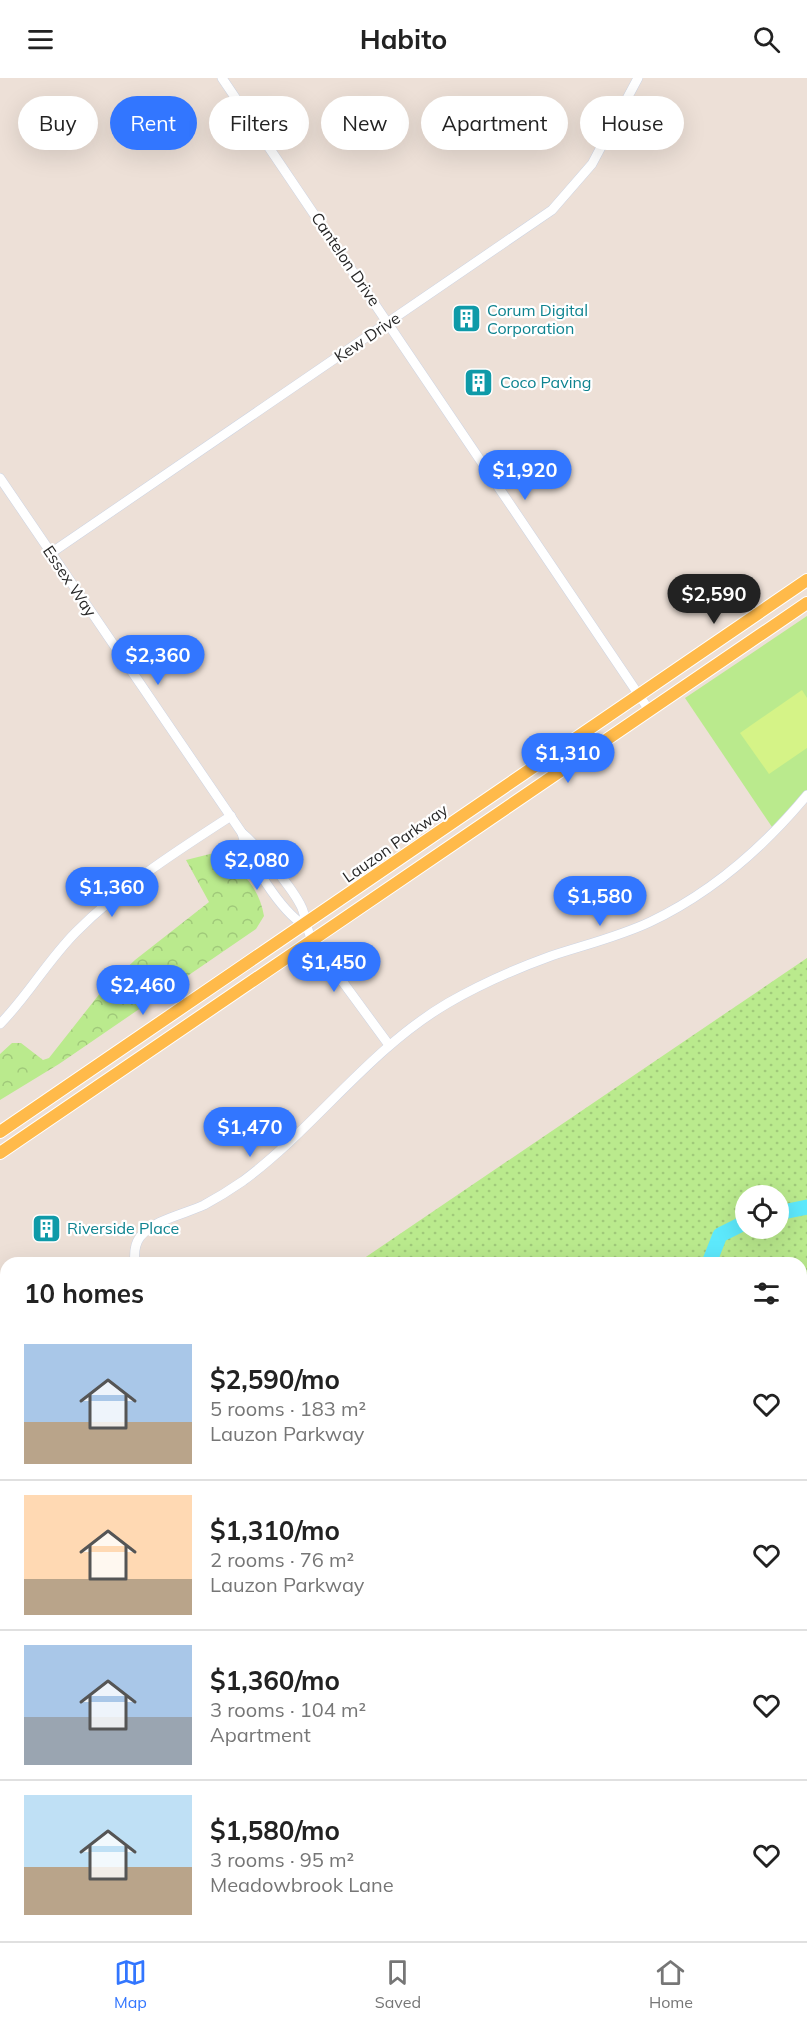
<!DOCTYPE html>
<html lang="en">
<head>
<meta charset="utf-8">
<style>
  :root { --surface:#fff; --page:#f2f2f2; --text:#222; --muted:#767676; --line:#e0e0e0; --accent:#3276ff }
  body { margin:0; font-family:Mulish,sans-serif; background:var(--page); color:var(--text); height:100vh; display:flex; flex-direction:column; font-size:22px; white-space:nowrap }
  * { box-sizing:border-box; margin:0 }
  p { font-size:20px; color:var(--muted) }
  .icon { flex:none; width:33px; height:33px; fill:none; stroke:currentColor; stroke-width:2; stroke-linecap:round; stroke-linejoin:round }
  .map { position:relative; flex:1; overflow:hidden }
  .drawer { position:absolute; left:0px; top:1179px; width:807px; height:684px; display:flex; flex-direction:column; background:var(--surface); border-radius:18px 18px 0 0; box-shadow:0 6px 24px #0002 }
  .drawer>* { flex:none }
  .top-card { position:absolute; left:18px; top:18px; width:771px; height:54px; display:flex; gap:12px }
  .controls { position:absolute; left:735px; top:1107px; display:grid; gap:12px }
  .controls a { display:grid; place-items:center; width:54px; height:54px; border-radius:50%; background:var(--surface); box-shadow:0 6px 24px #0002; font-size:30px }
  .price { position:absolute; translate:-50% -51px; padding:0 14px; border-radius:21px; background:var(--accent); color:#fff; font-size:20px; line-height:39px; filter:drop-shadow(0 2px 3px #0008) }
  .price::after { content:''; position:absolute; left:50%; top:36px; width:18px; height:14px; margin-left:-9px; background:inherit; clip-path:polygon(0 0,100% 0,50% 100%) }
  .price.on { background:#222; color:#fff }
  ul { padding:0; list-style:none }
  li { display:flex; align-items:center; gap:18px; height:150px; padding:0 24px }
  li+li { border-top:2px solid var(--line) }
  li span { display:grid; place-items:center; flex:none; width:168px; height:120px; border-radius:0px; color:#555 }
  li>.icon { margin-inline-start:auto }
  span .icon { width:72px; height:72px; fill:#fffc; stroke-width:1 }
  li b { font-size:26px }
  h2 { display:flex; justify-content:space-between; align-items:center; height:72px; padding:0 24px; font-size:26px }
  .chip { padding:0 21px; border-radius:27px; background:var(--surface); box-shadow:0 6px 24px #0002; font-size:21px; line-height:54px }
  .chip.on { background:var(--accent); color:#fff }
  header { display:flex; justify-content:space-between; align-items:center; height:78px; padding:0 24px; background:var(--surface); font-size:27px; font-weight:700 }
  .tab-bar { display:flex; justify-content:space-around; align-items:center; height:84px; border-top:2px solid var(--line); background:var(--surface); font-size:16px; color:var(--muted) }
  .tab-bar a { display:grid; justify-items:center; gap:3px }
  .tab-bar .on { color:var(--accent) }
  .map>svg:first-child { display:block }
</style>
</head>
<body>
<header><svg class="icon" aria-label="menu" viewBox="0 0 24 24"><path d="M4 6h16M4 12h16M4 18h16"/></svg>Habito<svg class="icon" aria-label="search" viewBox="0 0 24 24"><circle cx="10" cy="10" r="6"/><path d="M15 15l6 6"/></svg></header>
<div class="map">
<svg width="807" height="1863" viewBox="0 0 807 1863">
  <defs>
    <pattern id="grass-dots" width="8" height="8" patternUnits="userSpaceOnUse" patternTransform="scale(1.5)"><rect width="8" height="8" fill="#baea8d"/><path d="M2 2h.1M6 6h.1" fill="none" stroke="#a0c97a" stroke-width="1.8" stroke-linecap="round"/></pattern>
    <pattern id="forest-crowns" width="20" height="18" patternUnits="userSpaceOnUse" patternTransform="scale(1.5)"><rect width="20" height="18" fill="#baea8d"/><path d="M2 6a3 3 0 1 1 6 0M12 15a3 3 0 1 1 6 0" fill="none" stroke="#a0c97a"/></pattern>
  </defs>
  <rect width="100%" height="100%" fill="#ede0d7"/>
  <g fill="url(#grass-dots)" fill-rule="evenodd">
    <path d="M807,880V1261L801,1265V1185H357ZM746,1118H778V1150H746Z"/>
    <path d="M6,1295V1415L0,1411V1300Z"/>
  </g>
  <path fill="url(#forest-crowns)" d="M218,774C241,793 259,808 264,838L256,851L59,986L0,1022V976L12,965H21L43,982L49,980L101,914L135,882L209,824L186,782Z"/>
  <g fill="#baea8d">
    <path d="M807,538V712L772,749L685,620Z"/>
    <path d="M0,1438L6,1442V1667L0,1655Z"/>
  </g>
  <path fill="#d5f387" d="M802,612L807,620V670L769,696L740,655Z"/>
  <g fill="none" stroke-linecap="round" stroke-linejoin="round">
    <g stroke="#5de9fc" stroke-width="15">
      <path d="M778,1135L807,1129"/>
      <path d="M709,1185L720,1157L746,1144"/>
      <path d="M0,1556L6,1553"/>
    </g>
    <defs>
      <g id="minor">
        <path d="M222,0L649,632"/>
        <path d="M0,400L242,755C258,768 294,812 302,830C306,840 306,850 312,862L389,967"/>
        <path d="M51,475L552,132L592,86L638,0"/>
        <path d="M242,755C248,782 281,833 304,847"/>
        <path d="M0,946C27,919 48,882 76,854C122,808 177,773 231,738"/>
        <path d="M135,1185C134,1176 134,1167 140,1159C153,1142 185,1136 204,1127C217,1120 230,1112 243,1103C316,1049 368,972 448,925C481,906 515,891 551,878C584,867 618,859 650,844C713,814 763,770 807,717"/>
        <path d="M801,1274L807,1270"/>
        <path d="M0,1423L6,1428"/>
        <path d="M801,1467L807,1462"/>
        <path d="M801,1599L807,1595"/>
        <path d="M801,1606L807,1615"/>
        <path d="M801,1802L807,1811"/>
        <path d="M0,1812L6,1808"/>
        <path d="M352,1857L356,1863"/>
        <path d="M702,1857L706,1863"/>
        <path d="M191,1863L194,1861L216,1863"/>
      </g>
      <g id="major">
        <path d="M0,1054L807,502"/>
        <path d="M0,1075L807,525"/>
      </g>
    </defs>
    <use href="#minor" stroke="#cdd4e3" stroke-width="10"/>
    <use href="#major" stroke="#fff" stroke-width="14"/>
    <use href="#minor" stroke="#fff" stroke-width="9"/>
    <use href="#major" stroke="#ffba4a" stroke-width="12"/>
  </g>
  <defs>
    <symbol id="building-square" viewBox="-11 -11 22 22"><rect x="-9" y="-9" width="18" height="18" rx="4" fill="#0f9aa8" stroke="#fff"/><path d="M-4-6H4V6H1V3H-1V6H-4ZM-2.5-4.3h1.7v1.8h-1.7ZM.8-4.3h1.7v1.8H.8ZM-2.5-1h1.7V.8h-1.7ZM.8-1h1.7V.8H.8Z" fill="#fff"/></symbol>
  </defs>
  <g fill-rule="evenodd">
    <use href="#building-square" x="450" y="224" width="33" height="33"/>
    <use href="#building-square" x="462" y="288" width="33" height="33"/>
    <use href="#building-square" x="30" y="1134" width="33" height="33"/>
  </g>
  <g text-anchor="middle" stroke-width="4.5" stroke-linejoin="round" paint-order="stroke">
    <g font-size="16" fill="#282828" stroke="#fff">
      <text transform="translate(346 181) rotate(56)" y="6">Cantelon Drive</text>
      <text transform="translate(367 259) rotate(-34)" y="6">Kew Drive</text>
      <text transform="translate(70 503) rotate(56)" y="6">Essex Way</text>
      <text transform="translate(395 765) rotate(-35)" y="6">Lauzon Parkway</text>
    </g>
    <g font-size="16" fill="#0d838f" stroke="#fff" text-anchor="start">
      <text x="487" y="238">Corum Digital<tspan x="487" dy="18">Corporation</tspan></text>
      <text x="500" y="310">Coco Paving</text>
      <text x="67" y="1156">Riverside Place</text>
    </g>
  </g>
</svg>
<div class="controls">
<a><svg class="icon" aria-label="locate" viewBox="0 0 24 24"><circle cx="12" cy="12" r="6"/><path d="M12 2v4M12 18v4M2 12h4M18 12h4"/></svg></a>
</div>
<b class="price" style="left:525px;top:423px">$1,920</b>
<b class="price on" style="left:714px;top:547px">$2,590</b>
<b class="price" style="left:158px;top:608px">$2,360</b>
<b class="price" style="left:568px;top:706px">$1,310</b>
<b class="price" style="left:257px;top:813px">$2,080</b>
<b class="price" style="left:112px;top:840px">$1,360</b>
<b class="price" style="left:600px;top:849px">$1,580</b>
<b class="price" style="left:334px;top:915px">$1,450</b>
<b class="price" style="left:143px;top:938px">$2,460</b>
<b class="price" style="left:250px;top:1080px">$1,470</b>
<div class="top-card">
<a class="chip">Buy</a>
<a class="chip on">Rent</a>
<a class="chip">Filters</a>
<a class="chip">New</a>
<a class="chip">Apartment</a>
<a class="chip">House</a>
</div>
<section class="drawer">
<h2>10 homes<svg class="icon" aria-label="filters" viewBox="0 0 24 24"><path d="M4 7h16M4 17h16"/><circle cx="9" cy="7" r="2"/><circle cx="15" cy="17" r="2"/></svg></h2>
<ul>
<li><span style="background:linear-gradient(#a9c7e8 65%,#b9a48a 0)"><svg class="icon" aria-label="home" viewBox="0 0 24 24"><path d="M3 11l9-7 9 7M6 9v11h12V9"/></svg></span><div><b>$2,590/mo</b><p>5 rooms · 183 m²</p><p>Lauzon Parkway</p></div><svg class="icon" aria-label="heart" viewBox="0 0 24 24"><path d="M12 20l-8-8c-3-5 5-10 8-4 3-6 11-1 8 4z"/></svg></li>
<li><span style="background:linear-gradient(#ffd9b3 70%,#b9a48a 0)"><svg class="icon" aria-label="home" viewBox="0 0 24 24"><path d="M3 11l9-7 9 7M6 9v11h12V9"/></svg></span><div><b>$1,310/mo</b><p>2 rooms · 76 m²</p><p>Lauzon Parkway</p></div><svg class="icon" aria-label="heart" viewBox="0 0 24 24"><path d="M12 20l-8-8c-3-5 5-10 8-4 3-6 11-1 8 4z"/></svg></li>
<li><span style="background:linear-gradient(#a9c7e8 60%,#9aa5b1 0)"><svg class="icon" aria-label="home" viewBox="0 0 24 24"><path d="M3 11l9-7 9 7M6 9v11h12V9"/></svg></span><div><b>$1,360/mo</b><p>3 rooms · 104 m²</p><p>Apartment</p></div><svg class="icon" aria-label="heart" viewBox="0 0 24 24"><path d="M12 20l-8-8c-3-5 5-10 8-4 3-6 11-1 8 4z"/></svg></li>
<li><span style="background:linear-gradient(#bfe0f5 60%,#b9a48a 0)"><svg class="icon" aria-label="home" viewBox="0 0 24 24"><path d="M3 11l9-7 9 7M6 9v11h12V9"/></svg></span><div><b>$1,580/mo</b><p>3 rooms · 95 m²</p><p>Meadowbrook Lane</p></div><svg class="icon" aria-label="heart" viewBox="0 0 24 24"><path d="M12 20l-8-8c-3-5 5-10 8-4 3-6 11-1 8 4z"/></svg></li>
</ul>
</section>
</div>
<nav class="tab-bar">
<a class="on"><svg class="icon" aria-label="map" viewBox="0 0 24 24"><path d="M3 6l6-2 6 2 6-2v14l-6 2-6-2-6 2zM9 4v14M15 6v14"/></svg>Map</a>
<a><svg class="icon" aria-label="saved" viewBox="0 0 24 24"><path d="M7 4h10v16l-5-4-5 4z"/></svg>Saved</a>
<a><svg class="icon" aria-label="home" viewBox="0 0 24 24"><path d="M3 11l9-7 9 7M6 9v11h12V9"/></svg>Home</a>
</nav>
</body>
</html>
